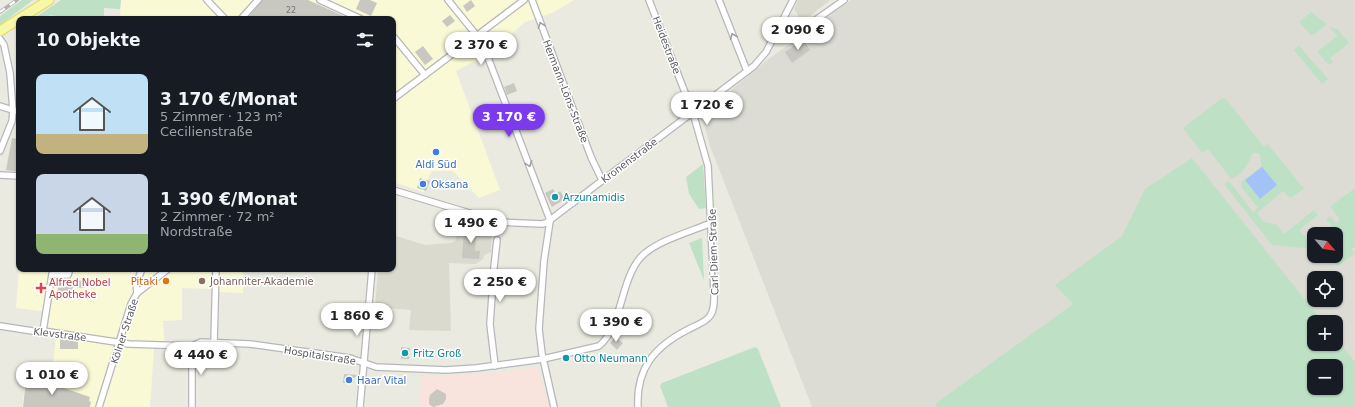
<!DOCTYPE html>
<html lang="de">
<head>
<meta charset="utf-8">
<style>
  :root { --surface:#171b24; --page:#242831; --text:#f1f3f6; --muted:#9ea1a6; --accent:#7c3aed }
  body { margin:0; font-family:"DejaVu Sans",sans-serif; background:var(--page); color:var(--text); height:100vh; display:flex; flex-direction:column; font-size:15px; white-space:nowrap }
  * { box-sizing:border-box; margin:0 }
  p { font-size:13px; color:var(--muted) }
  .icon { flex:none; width:22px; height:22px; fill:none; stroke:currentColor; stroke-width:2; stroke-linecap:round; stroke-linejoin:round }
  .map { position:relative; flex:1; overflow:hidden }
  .sheet { position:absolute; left:16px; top:16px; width:380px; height:256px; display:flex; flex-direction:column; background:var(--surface); border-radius:8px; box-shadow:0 1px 3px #0004 }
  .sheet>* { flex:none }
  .needle { width:26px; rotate:118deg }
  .tools { position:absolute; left:1307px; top:227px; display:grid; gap:8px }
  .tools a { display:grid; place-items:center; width:36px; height:36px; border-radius:8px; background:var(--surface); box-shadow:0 1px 3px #0004; font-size:20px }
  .price { position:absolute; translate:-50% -34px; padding:0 9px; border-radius:14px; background:#fff; color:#222; font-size:13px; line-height:26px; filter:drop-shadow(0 1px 2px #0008) }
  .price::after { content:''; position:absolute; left:50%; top:24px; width:12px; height:9px; margin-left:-6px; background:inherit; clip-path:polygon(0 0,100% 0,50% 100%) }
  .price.current { background:var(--accent); color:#fff }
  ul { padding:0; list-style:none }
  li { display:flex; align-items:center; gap:12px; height:100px; padding:0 20px }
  li span { display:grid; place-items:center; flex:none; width:112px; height:80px; border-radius:8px; color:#555 }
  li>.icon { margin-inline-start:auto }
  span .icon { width:48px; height:48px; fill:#fffc; stroke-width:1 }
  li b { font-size:17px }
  h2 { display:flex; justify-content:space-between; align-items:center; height:48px; padding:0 20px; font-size:17px }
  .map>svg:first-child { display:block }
</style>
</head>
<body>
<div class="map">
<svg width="1355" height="407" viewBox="0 0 1355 407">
  <rect width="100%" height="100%" fill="#ebeae0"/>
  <g fill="#faf9d6">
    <path d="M121,0H574L552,13L525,22L506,39L510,50L493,57L473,62L456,71L500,190L479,198L453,171H431L424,192L393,182V19H120Z"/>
    <path d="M19,269H243V293L220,292L211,289L182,288V320L163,321L165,348H154L150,407H22L27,372L52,375L56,336L47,335L50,312L16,308Z"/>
  </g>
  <path fill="#dcdcd5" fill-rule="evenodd" d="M851,0H1355V407H812L710,146L702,116L708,109L770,58ZM1314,234H1336V256H1314ZM1314,278H1336V300H1314ZM1314,322H1336V344H1314ZM1314,366H1336V388H1314Z"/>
  <g fill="#dbdace">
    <path d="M798,0H830L805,20H801L794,9Z"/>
    <path d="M461,223L470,225L471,223L492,230L491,252L484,255L483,259L476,264L449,263L451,331L409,330L411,310L375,307L378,269H393V235L425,245L450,243L455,241Z"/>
  </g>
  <path fill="#f8e4dc" d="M537,367L549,407H419L422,376L496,373Z"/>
  <g fill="#bee1c5" fill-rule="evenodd">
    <path d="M22,0H33L0,25V16Z"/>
    <path d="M61,0H121L120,9L104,8V19H78L50,15L43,19H33Z"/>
    <path d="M1311,12L1327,24L1315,34L1311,35L1299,22Z"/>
    <path d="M1329,26L1338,30L1349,43L1330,58L1333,62L1329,65L1317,52L1337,36Z"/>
    <path d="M1299,46L1328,79L1322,84L1294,50Z"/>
    <path d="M1222,98L1226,99L1264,147L1268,144L1304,189L1290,198L1283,191L1257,213L1264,222L1276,224L1284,234L1314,210L1318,215L1299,230L1307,239L1314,234V249L1272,245L1224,184L1229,181L1253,212L1258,208L1242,188L1241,182L1262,166L1259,153H1253C1247,166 1244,173 1231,179L1208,149L1202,153L1183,128Z"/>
    <path d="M1192,158L1323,322H1314V344H1336V338L1355,362V407H938L935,404L1073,304L1055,285L1122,236L1145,189ZM1314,366H1336V388H1314Z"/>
    <path d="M703,164L706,208L699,209L689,194L686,177Z"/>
    <path d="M1354,189L1355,190V246L1351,249L1355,253L1338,266L1328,256H1336V240L1340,236L1326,219L1330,216L1336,223L1340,220L1330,206Z"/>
    <path d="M702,238L704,280L689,243Z"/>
    <path d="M755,347L758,349L781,407H668L660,386L662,383Z"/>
  </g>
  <path fill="#a3c3f8" d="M1262,167L1277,185L1260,199L1245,180Z"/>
  <g fill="#c8c7c0">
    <path d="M262,0H308L350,19H247Z"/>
    <path d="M360,0H370L377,3L371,16L356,9Z"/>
    <path d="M471,0L475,6L467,12L463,6Z"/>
    <path d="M450,15L455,21L447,27L442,21Z"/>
    <path d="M803,39L810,50L792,63L785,52Z"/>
    <path d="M423,46L433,59L425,65L415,52Z"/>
    <path d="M514,83L517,91L507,95L504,87Z"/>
    <path d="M12,138L19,139V172L6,170Z"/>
    <path d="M420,178L430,181L426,191L417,188Z"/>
    <path d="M553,189L556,194L560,191L565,199L552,207L545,193Z"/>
    <path d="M464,229L481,230L480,237H476L475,251H480L479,259L462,258Z"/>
    <path d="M73,280L84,281V288L73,287Z"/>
    <path d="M58,286L73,287L72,293L69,292L68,298L57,297Z"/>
    <path d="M615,337L623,343L617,350L610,343Z"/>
    <path d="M60,339L78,341V349H60Z"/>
    <path d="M401,347L410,348L409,359H401Z"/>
    <path d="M344,374L358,375L354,378L353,383H343Z"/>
    <path d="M26,380L43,381L90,397L89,401L91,402L90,407H23Z"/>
    <path d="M437,389L446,394V399L443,404L433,407L429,404V400L430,395Z"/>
  </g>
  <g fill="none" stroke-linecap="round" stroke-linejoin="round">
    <defs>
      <g id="street">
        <path d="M207,0L225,19"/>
        <path d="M320,0L361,19"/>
        <path d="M448,0L482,42L550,220"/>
        <path d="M532,0L591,157L602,180"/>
        <path d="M719,0L747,71"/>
        <path d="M241,19L258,0"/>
        <path d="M783,20L800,27L807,26L844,0"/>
        <path d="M393,36L425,75"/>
        <path d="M0,39L4,45L10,73L13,111L12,121L0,151"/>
        <path d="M393,99L524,0"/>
        <path d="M0,106L19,112"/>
        <path d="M0,175L19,176"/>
        <path d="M393,190L499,222L542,224L546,223L754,66L766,52L793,0"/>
        <path d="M550,221L544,261L539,329L542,354L554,407"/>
        <path d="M137,293L136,284L142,269"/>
        <path d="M0,326L39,332L43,331L129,344L192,346L201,342L250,344L350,358L376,367L446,370L476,368L543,359L599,346C622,327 620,282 640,258C655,241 690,232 711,223"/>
        <path d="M43,331L52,274L68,275L70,269"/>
        <path d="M214,342L216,269"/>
        <path d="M495,366L490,324L494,267L497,240"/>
        <path d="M99,407L131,304L137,293L168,269"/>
        <path d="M192,407V346"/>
        <path d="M360,407L372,269"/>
        <path d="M638,407C636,369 654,347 687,330C694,326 705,323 710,316C715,309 714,300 714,292L708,166L693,113L649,0"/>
      </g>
      <path id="primary" d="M0,31L49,0"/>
    </defs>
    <use href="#street" stroke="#b6b7bc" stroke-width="8"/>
    <use href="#primary" stroke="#e5d95f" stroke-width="11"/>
    <use href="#street" stroke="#fff" stroke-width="5.5"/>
    <use href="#primary" stroke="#f6f8a8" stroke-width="9"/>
    <defs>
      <path id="rail" d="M0,12L17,0"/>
    </defs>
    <use href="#rail" stroke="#b1b2b2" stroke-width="3.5"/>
    <use href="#rail" stroke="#fff" stroke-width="2" stroke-dasharray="6" stroke-linecap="butt"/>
  </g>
  <defs><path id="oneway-chevron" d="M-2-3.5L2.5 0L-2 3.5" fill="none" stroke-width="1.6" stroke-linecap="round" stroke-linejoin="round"/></defs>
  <g stroke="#9b9da0">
    <use href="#oneway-chevron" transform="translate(541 25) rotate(-110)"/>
    <use href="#oneway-chevron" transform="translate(733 36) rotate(-112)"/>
    <use href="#oneway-chevron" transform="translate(529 164) rotate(69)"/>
  </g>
  <g fill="#3f7fe0" stroke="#fff" stroke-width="1.5">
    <circle cx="436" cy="152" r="4"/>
    <circle cx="423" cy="184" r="4"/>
    <circle cx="349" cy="380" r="4"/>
  </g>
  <g fill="#0f9aa8" stroke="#fff" stroke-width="1.5">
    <circle cx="555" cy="197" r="4"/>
    <circle cx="405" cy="353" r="4"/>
    <circle cx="566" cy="358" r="4"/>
  </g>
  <circle fill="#e8710a" stroke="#fff" stroke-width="1.5" cx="166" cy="281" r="4"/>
  <circle fill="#8d6e63" stroke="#fff" stroke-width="1.5" cx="202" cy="281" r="4"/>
  <path fill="#e0444e" stroke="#fff" stroke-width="1.5" d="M39 282h4v4h4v4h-4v4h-4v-4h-4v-4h4z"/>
  <g text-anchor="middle" stroke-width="3" stroke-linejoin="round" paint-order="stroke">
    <g font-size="8" fill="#757678">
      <text x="291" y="13">22</text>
    </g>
    <g font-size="10" fill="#595b60" stroke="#fff">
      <text transform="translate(667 45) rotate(69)" y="4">Heidestraße</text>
      <text transform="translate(566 91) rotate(69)" y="4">Hermann-Löns-Straße</text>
      <text transform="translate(629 160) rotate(-37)" y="4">Kronenstraße</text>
      <text transform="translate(713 252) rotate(-92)" y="4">Carl-Diem-Straße</text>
      <text transform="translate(124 331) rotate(-72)" y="4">Kölner Straße</text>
      <text transform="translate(60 334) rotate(7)" y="4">Klevstraße</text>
      <text transform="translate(320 355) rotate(9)" y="4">Hospitalstraße</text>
    </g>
    <g font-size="10" fill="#366cbe" stroke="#fff" text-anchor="start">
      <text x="436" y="168" text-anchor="middle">Aldi Süd</text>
      <text x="431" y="188">Oksana</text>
      <text x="357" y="384">Haar Vital</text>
    </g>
    <g font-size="10" fill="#0d838f" stroke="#fff" text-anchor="start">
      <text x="563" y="201">Arzunamidis</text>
      <text x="413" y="357">Fritz Groß</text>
      <text x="574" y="362">Otto Neumann</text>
    </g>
    <g font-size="10" fill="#c56008" stroke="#fff" text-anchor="end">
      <text x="158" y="285">Pitaki</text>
    </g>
    <g font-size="10" fill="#785e54" stroke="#fff" text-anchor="start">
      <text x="210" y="285">Johanniter-Akademie</text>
    </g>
    <g font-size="10" fill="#be3a42" stroke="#fff" text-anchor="start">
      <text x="49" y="286">Alfred Nobel<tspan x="49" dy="12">Apotheke</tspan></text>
    </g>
  </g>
</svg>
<div class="tools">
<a><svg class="needle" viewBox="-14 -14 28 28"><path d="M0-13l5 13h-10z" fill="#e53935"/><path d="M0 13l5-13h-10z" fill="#9ea1a6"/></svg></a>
<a><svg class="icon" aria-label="locate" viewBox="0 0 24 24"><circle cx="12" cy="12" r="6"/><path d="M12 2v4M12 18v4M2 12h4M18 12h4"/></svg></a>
<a>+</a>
<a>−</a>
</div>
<b class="price" style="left:798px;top:51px">2 090 €</b>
<b class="price" style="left:481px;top:66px">2 370 €</b>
<b class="price" style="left:707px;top:126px">1 720 €</b>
<b class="price current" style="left:509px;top:138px">3 170 €</b>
<b class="price" style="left:471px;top:244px">1 490 €</b>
<b class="price" style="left:500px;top:303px">2 250 €</b>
<b class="price" style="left:357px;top:337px">1 860 €</b>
<b class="price" style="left:616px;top:343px">1 390 €</b>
<b class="price" style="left:201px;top:376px">4 440 €</b>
<b class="price" style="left:52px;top:396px">1 010 €</b>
<section class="sheet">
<h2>10 Objekte<svg class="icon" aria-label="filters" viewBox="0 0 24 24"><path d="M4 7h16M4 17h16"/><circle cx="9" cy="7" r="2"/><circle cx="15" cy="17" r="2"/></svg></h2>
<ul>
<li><span style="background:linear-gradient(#bfe0f5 75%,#c2b280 0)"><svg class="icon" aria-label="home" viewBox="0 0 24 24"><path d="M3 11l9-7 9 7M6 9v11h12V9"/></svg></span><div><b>3 170 €/Monat</b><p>5 Zimmer · 123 m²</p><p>Cecilienstraße</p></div></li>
<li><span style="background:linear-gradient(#c9d6e8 75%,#8fb573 0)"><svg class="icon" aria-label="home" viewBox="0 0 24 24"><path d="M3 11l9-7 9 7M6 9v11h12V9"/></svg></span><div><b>1 390 €/Monat</b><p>2 Zimmer · 72 m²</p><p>Nordstraße</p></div></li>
</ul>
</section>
</div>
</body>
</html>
